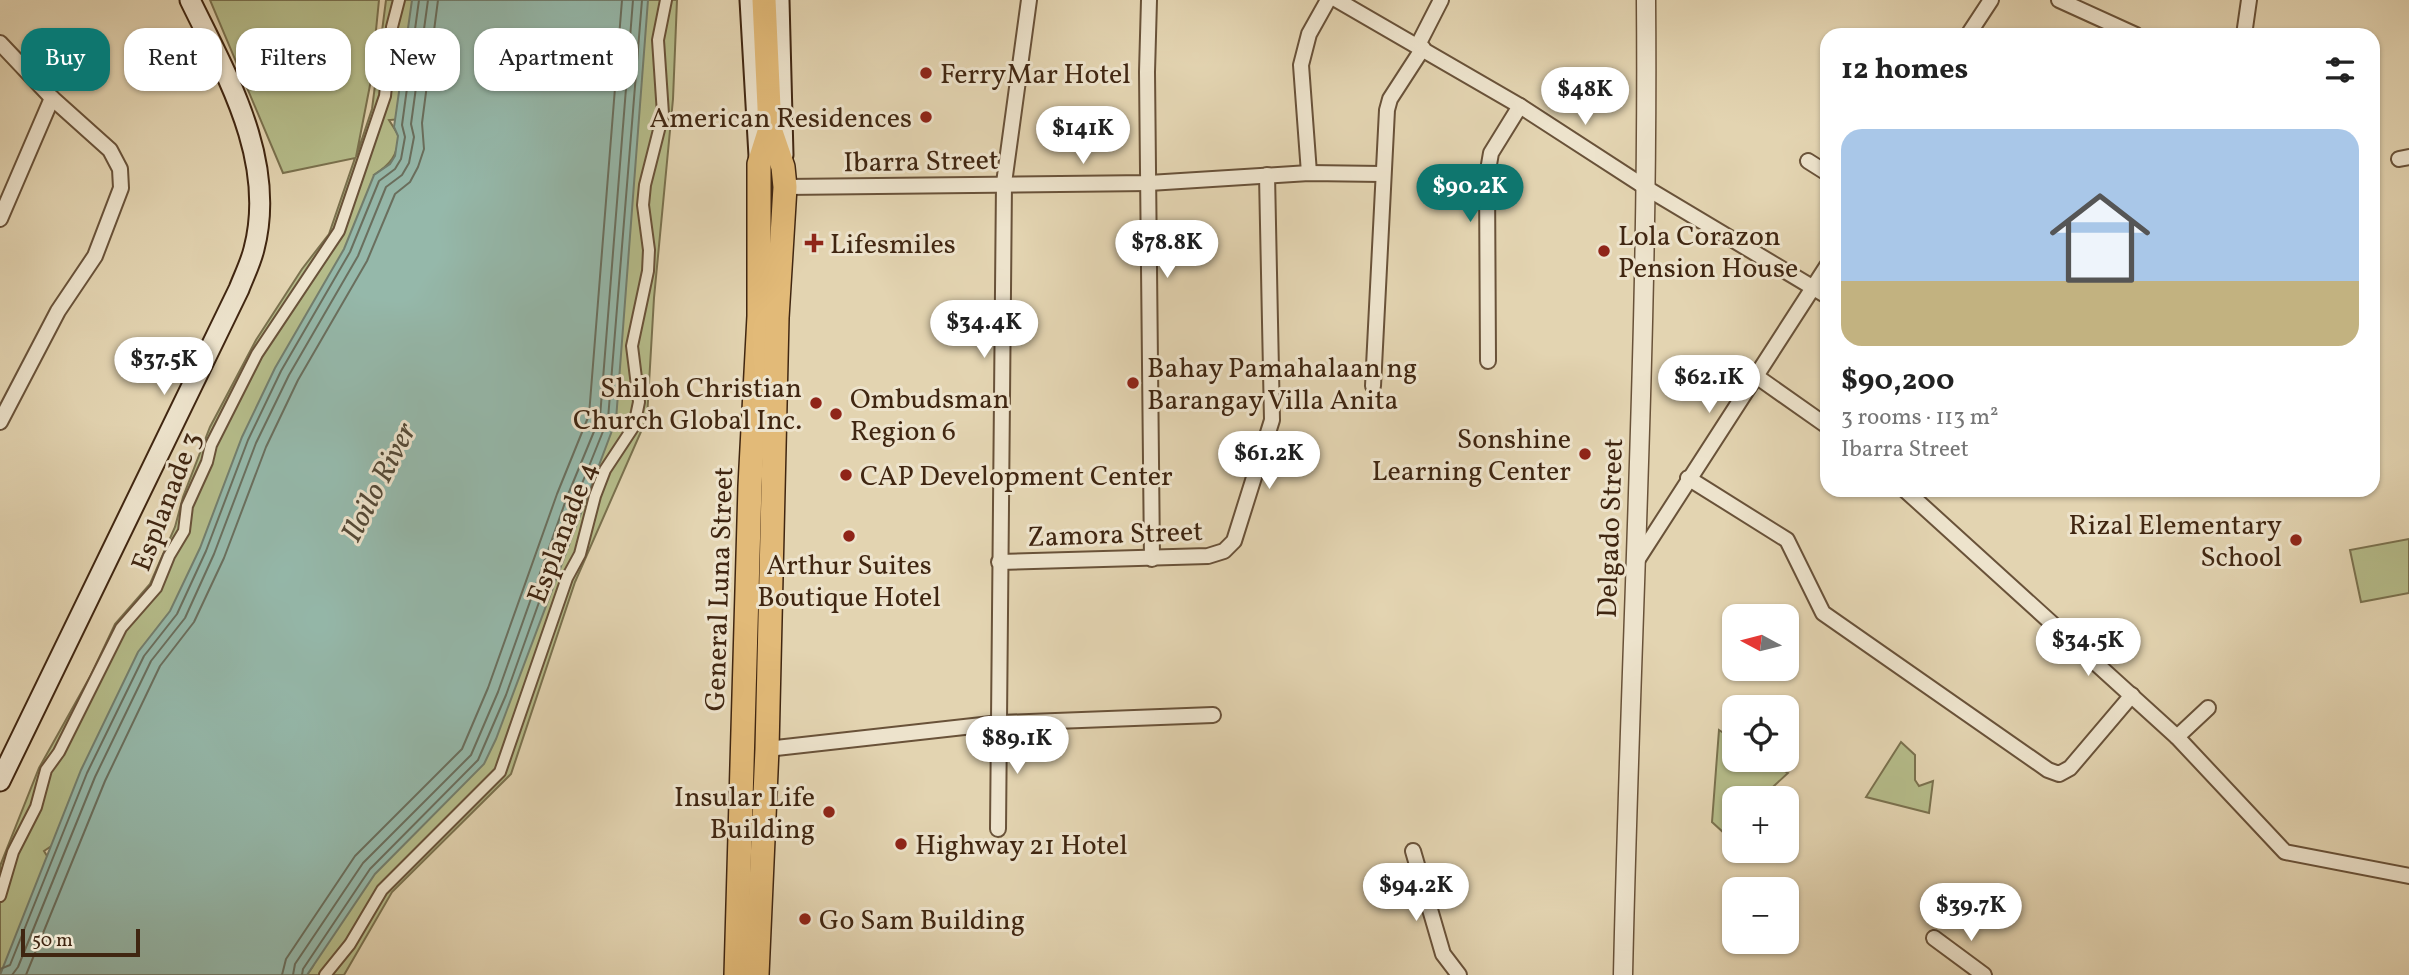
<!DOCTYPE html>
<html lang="en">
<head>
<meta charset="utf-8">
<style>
  :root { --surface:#fff; --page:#f6f6f6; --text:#222; --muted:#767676; --accent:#0f766e }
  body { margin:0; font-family:Vollkorn,serif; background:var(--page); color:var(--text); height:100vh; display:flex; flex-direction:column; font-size:26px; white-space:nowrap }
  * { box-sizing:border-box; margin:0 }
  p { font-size:23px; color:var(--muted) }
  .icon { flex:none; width:38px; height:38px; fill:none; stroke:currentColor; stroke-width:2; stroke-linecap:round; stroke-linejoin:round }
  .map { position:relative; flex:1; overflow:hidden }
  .sheet { position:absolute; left:1820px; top:28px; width:560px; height:469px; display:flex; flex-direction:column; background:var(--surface); border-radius:21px; box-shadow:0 2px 5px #0004 }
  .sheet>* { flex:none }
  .top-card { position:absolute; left:21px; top:28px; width:665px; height:63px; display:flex; gap:14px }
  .needle { width:46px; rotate:277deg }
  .buttons { position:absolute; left:1722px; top:604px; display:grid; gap:14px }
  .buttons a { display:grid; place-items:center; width:77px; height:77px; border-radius:14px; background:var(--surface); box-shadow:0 2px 5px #0004; font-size:35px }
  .scale { position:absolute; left:21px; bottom:18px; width:119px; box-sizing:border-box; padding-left:7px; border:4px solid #402611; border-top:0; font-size:19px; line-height:24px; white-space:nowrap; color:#402611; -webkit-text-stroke:5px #ede3cc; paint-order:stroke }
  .price { position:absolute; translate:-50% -60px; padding:0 16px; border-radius:24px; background:#fff; color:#222; font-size:23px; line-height:46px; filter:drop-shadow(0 2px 4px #0008) }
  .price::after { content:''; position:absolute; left:50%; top:42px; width:21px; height:16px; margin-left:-10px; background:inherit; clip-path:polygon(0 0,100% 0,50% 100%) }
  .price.on { background:var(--accent); color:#fff }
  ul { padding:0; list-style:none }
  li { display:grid; align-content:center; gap:14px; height:371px; padding:0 21px }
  li span { display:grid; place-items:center; height:217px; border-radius:21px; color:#555 }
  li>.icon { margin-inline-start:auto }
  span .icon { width:126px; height:126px; fill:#fffc; stroke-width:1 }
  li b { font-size:30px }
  h2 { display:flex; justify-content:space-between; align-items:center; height:84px; padding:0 21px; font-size:30px }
  .pill { padding:0 24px; border-radius:21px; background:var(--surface); box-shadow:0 2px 5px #0004; font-size:24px; line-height:63px }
  .pill.on { background:var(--accent); color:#fff }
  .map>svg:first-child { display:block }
</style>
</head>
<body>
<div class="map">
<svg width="2409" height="975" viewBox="0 0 2409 975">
  <rect width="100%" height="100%" fill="#e3d4b1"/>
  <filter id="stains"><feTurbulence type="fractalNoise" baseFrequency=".00286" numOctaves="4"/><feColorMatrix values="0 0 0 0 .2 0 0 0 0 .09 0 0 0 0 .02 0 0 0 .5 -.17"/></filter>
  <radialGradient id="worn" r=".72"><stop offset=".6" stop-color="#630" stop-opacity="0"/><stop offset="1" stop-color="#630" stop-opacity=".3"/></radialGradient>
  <g fill="#b5bc8a" stroke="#7a714e" stroke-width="2">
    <path d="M210,0H379L371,80L356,157L372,109L386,0H439L402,119L389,120L399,136C397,156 391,164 374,175L382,183L68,835L44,851L63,882L0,975V866L39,768L91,675L115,624L150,584L175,527L183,497L210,427L256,340L302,269L329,234L355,158L283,173Z"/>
    <path d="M646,0H677L673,99L654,298L647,418L575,582L511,774L392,892L344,975H307L313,966Z"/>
    <path d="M2409,539V593L2361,602L2350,550Z"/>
    <path d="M1719,730L1734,740V760H1765L1788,773L1761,798H1734V823L1724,833L1712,822Z"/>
    <path d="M1901,742L1915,755V780L1919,786L1933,781L1929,813L1866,797Z"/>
  </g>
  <path fill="#95b8aa" stroke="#737e6d" stroke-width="2" d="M412,0H648L616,420L496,739L484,764L375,874L307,975H0L81,770L138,652L170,611L200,548L242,437L275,368L344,249L374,175L390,164L395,156L398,136L394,127Z"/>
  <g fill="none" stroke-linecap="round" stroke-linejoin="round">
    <g stroke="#6a6f5e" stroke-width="2">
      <path d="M0,969L10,965L87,773L144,656L177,614L206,551L248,440L281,371L350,252L379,181L395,169L401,159L405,137L402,125L419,0"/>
      <path d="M12,975L18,967L95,777L151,661L185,618L214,554L256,443L289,375L358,256L386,187L402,175L409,163L414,137L411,124L428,0"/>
      <path d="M26,975L105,781L160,666L194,622L224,558L266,447L298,380L367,261L395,194L410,182L418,167L424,149L422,123L438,0"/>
      <path d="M282,975L286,959L355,856L462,749L488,688L557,494L589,415L622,0"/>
      <path d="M293,975L295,964L363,863L471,755L498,692L567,497L600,417L633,0"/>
      <path d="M302,975L303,969L370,869L478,760L506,695L575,501L608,419L642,0"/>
    </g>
    <defs>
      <g id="pedestrian">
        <path d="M0,896L13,852L36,807L46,770L59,752L121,628L156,588L169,556L184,531L187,506L207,462L211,445L257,354L339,231L385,96L392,27L399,0"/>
        <path d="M325,975L350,944L382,890L500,772L567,578L580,554L595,496L605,470L634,426L639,402L632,346L648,271L649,250L643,205L645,185L663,114L658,40L666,0"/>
      </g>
      <g id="minor">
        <path d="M1149,0L1147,72L1152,559"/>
        <path d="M1337,0L1520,106L1648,189L1827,296"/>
        <path d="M2059,0L2136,35"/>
        <path d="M1968,35L1991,0"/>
        <path d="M2244,35L2249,0"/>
        <path d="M0,43L52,98L110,150L120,169L121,188L95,256L58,311L0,422"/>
        <path d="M1418,45L1441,0"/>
        <path d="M2399,159L2409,157"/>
        <path d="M1808,161L1827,173"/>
        <path d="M1309,173L1301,65L1309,34L1328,0"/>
        <path d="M785,187L1149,183L1309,173L1382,174"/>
        <path d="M0,219L52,98"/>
        <path d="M1488,361L1487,176L1491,153L1520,106"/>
        <path d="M1756,376L1827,426"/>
        <path d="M1373,386L1387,110L1390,99L1423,48"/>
        <path d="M1688,478L1787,540L1823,613L2048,770L2059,774L2070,768L2132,695"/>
        <path d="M1905,490L2177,737L2285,852L2409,876"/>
        <path d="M999,562L1208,556L1224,551L1234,541L1272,420L1267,175"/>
        <path d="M1636,562L1827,266"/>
        <path d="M2177,737L2208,708"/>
        <path d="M767,749L1000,723L1213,715"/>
        <path d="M998,829L1004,183L1029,0"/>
        <path d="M1413,851L1443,954L1459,975"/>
        <path d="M1934,938L1984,975"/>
      </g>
      <path id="tertiary" d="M1623,975C1630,650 1649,325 1646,0"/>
      <g id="secondary">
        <path d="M750,0L759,156"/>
        <path d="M779,0L783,155"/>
        <path d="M0,781L239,289C244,276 251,262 254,249C277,161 227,76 190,0"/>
      </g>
      <g id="trunk">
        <path d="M736,975L750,486L759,316V164L770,129L764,0"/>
        <path d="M757,975L767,749L777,318L785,187L783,167L770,129"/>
      </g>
    </defs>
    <use href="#pedestrian" stroke="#695239" stroke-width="14"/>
    <use href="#minor" stroke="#695239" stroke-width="18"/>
    <use href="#tertiary" stroke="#695239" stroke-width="21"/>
    <use href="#secondary" stroke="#402611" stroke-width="23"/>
    <use href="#trunk" stroke="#402611" stroke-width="26"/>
    <use href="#pedestrian" stroke="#ede3cc" stroke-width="10"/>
    <use href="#minor" stroke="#ede3cc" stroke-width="14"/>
    <use href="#tertiary" stroke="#ede3cc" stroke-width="18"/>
    <use href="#secondary" stroke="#ede3cc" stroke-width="19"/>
    <use href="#trunk" stroke="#e2ba78" stroke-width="23"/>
  </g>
  <g fill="#8f2418" stroke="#ede3cc" stroke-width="2.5">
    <circle cx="926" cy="73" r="7"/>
    <circle cx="926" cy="117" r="7"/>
    <path d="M810.5 232.5h7v7h7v7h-7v7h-7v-7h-7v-7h7z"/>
    <circle cx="1604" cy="251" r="7"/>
    <circle cx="1133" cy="383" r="7"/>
    <circle cx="816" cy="403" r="7"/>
    <circle cx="836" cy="414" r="7"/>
    <circle cx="1585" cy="454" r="7"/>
    <circle cx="846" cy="475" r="7"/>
    <circle cx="849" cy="536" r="7"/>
    <circle cx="2296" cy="540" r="7"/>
    <circle cx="829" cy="812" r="7"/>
    <circle cx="901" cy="844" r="7"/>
    <circle cx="805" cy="919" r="7"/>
  </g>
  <g text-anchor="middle" stroke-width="6" stroke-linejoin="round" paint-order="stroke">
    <g font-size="28" fill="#402611" stroke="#ede3cc" text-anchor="start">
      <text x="940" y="83">FerryMar Hotel</text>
      <text x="912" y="127" text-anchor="end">American Residences</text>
      <text x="1618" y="245">Lola Corazon<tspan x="1618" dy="32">Pension House</tspan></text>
      <text x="830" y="253">Lifesmiles</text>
      <text x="1147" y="377">Bahay Pamahalaan ng<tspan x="1147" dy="32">Barangay Villa Anita</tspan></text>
      <text x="802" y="397" text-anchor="end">Shiloh Christian<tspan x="802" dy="32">Church Global Inc.</tspan></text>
      <text x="850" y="408">Ombudsman<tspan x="850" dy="32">Region 6</tspan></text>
      <text x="1571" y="448" text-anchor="end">Sonshine<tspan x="1571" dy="32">Learning Center</tspan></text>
      <text x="860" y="485">CAP Development Center</text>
      <text x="2282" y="534" text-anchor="end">Rizal Elementary<tspan x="2282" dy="32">School</tspan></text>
      <text x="849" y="574" text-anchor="middle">Arthur Suites<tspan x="849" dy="32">Boutique Hotel</tspan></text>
      <text x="815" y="806" text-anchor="end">Insular Life<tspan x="815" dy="32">Building</tspan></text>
      <text x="915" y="854">Highway 21 Hotel</text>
      <text x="819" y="929">Go Sam Building</text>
    </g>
    <g font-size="28" fill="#402611" stroke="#ede3cc">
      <text transform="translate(921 160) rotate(-1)" y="10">Ibarra Street</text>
      <text transform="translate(165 501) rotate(-69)" y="10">Esplanade 3</text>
      <text transform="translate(1609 528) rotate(-88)" y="10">Delgado Street</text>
      <text transform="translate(561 532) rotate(-69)" y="10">Esplanade 4</text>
      <text transform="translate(1115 533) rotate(-2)" y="10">Zamora Street</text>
      <text transform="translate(718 589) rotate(-88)" y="10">General Luna Street</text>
    </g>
    <g font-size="30" font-style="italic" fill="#554a37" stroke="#ede3cc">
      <text transform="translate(378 482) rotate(-63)" y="10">Iloilo River</text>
    </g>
  </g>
  <rect width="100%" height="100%" filter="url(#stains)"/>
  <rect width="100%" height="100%" fill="url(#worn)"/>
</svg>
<div class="buttons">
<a><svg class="needle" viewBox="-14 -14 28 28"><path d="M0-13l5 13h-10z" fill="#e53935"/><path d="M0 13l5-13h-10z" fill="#767676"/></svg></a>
<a><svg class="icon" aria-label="locate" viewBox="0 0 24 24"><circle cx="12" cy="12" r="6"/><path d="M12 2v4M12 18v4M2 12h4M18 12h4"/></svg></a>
<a>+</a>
<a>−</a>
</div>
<div class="scale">50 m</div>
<b class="price" style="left:1585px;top:127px">$48K</b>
<b class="price" style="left:1083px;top:166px">$141K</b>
<b class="price on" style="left:1470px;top:224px">$90.2K</b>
<b class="price" style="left:1167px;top:280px">$78.8K</b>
<b class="price" style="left:984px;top:360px">$34.4K</b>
<b class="price" style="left:164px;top:397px">$37.5K</b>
<b class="price" style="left:1709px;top:415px">$62.1K</b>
<b class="price" style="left:1269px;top:491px">$61.2K</b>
<b class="price" style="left:2088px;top:678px">$34.5K</b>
<b class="price" style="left:1017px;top:776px">$89.1K</b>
<b class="price" style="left:1416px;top:923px">$94.2K</b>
<b class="price" style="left:1971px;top:943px">$39.7K</b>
<div class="top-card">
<a class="pill on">Buy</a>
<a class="pill">Rent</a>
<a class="pill">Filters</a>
<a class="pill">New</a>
<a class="pill">Apartment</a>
</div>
<section class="sheet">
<h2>12 homes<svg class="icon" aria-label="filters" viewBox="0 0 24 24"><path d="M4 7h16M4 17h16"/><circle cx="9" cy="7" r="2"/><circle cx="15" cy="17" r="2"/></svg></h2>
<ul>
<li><span style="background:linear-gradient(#a9c7e8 70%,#c2b280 0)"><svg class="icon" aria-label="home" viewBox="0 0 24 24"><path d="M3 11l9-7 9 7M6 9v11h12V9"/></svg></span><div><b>$90,200</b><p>3 rooms · 113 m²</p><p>Ibarra Street</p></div></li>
</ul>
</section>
</div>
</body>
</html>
